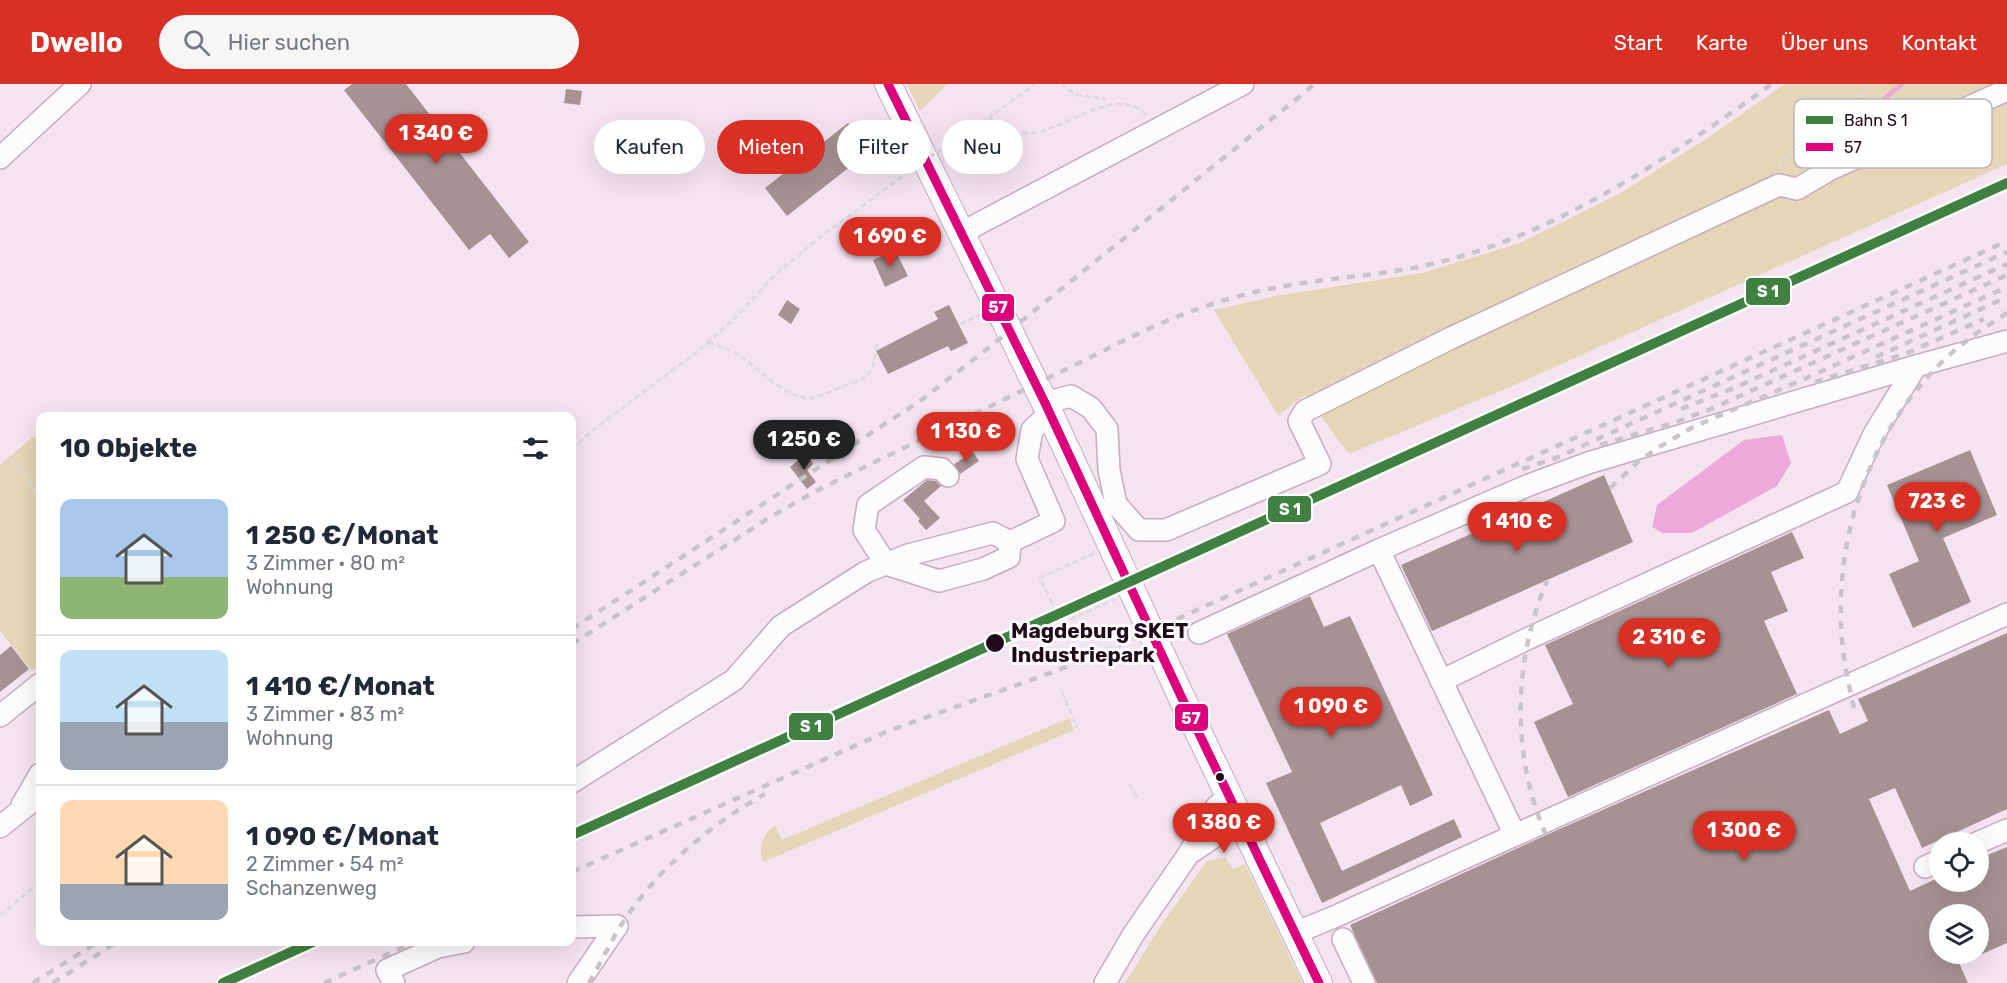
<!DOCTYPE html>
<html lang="de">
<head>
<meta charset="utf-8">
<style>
  :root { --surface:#fff; --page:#f6f6f7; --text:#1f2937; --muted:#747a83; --line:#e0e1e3; --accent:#d93025 }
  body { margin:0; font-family:Rubik,sans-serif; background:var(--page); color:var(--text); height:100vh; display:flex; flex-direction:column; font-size:22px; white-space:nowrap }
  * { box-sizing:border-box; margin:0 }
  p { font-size:20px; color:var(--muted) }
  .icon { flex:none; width:33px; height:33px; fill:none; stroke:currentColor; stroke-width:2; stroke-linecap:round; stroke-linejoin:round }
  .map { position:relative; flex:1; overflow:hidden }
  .details { position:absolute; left:36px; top:328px; width:540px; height:534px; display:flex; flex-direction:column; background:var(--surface); border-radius:12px; box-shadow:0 6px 24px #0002 }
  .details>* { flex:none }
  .guide { position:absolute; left:594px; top:36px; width:570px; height:54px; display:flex; gap:12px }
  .controls { position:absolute; left:1929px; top:748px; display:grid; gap:12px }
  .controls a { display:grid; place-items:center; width:60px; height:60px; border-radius:50%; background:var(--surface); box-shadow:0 6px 24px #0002; font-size:30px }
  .price { position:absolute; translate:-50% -51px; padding:0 14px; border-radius:21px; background:var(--accent); color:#fff; font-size:20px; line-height:39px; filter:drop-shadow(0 2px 3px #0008) }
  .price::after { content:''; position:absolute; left:50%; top:36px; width:18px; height:14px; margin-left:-9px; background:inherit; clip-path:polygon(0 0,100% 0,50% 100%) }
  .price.on { background:#222; color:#fff }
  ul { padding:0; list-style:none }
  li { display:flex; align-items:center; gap:18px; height:150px; padding:0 24px }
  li+li { border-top:2px solid var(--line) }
  li span { display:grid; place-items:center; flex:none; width:168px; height:120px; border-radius:12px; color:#555 }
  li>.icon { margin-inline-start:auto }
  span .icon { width:72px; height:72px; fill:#fffc; stroke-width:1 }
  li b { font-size:26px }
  h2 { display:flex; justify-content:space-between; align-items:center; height:72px; padding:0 24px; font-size:26px }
  .pill { padding:0 21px; border-radius:27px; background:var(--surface); box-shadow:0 6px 24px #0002; font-size:21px; line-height:54px }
  .pill.on { background:var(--accent); color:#fff }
  header { display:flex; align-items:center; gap:36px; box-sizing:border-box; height:84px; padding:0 30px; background:var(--accent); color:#fff }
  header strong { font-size:28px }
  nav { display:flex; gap:33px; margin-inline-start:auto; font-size:21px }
  .search { width:420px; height:54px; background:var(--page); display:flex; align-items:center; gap:15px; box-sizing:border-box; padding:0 21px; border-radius:33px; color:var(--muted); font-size:22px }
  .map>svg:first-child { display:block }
</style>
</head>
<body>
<header>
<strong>Dwello</strong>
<div class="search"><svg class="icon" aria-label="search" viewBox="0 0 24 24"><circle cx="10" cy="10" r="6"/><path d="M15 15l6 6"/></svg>Hier suchen</div>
<nav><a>Start</a><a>Karte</a><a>Über uns</a><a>Kontakt</a></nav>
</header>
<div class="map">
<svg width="2007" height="899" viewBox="0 0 2007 899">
  <rect width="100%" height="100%" fill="#f4e4ef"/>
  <g fill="#e4d6b6">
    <path d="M907,0H947L920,27Z"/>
    <path d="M1785,0H2007V80L1519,299L1349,370L1305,311L1278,331L1214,226L1276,212L1422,189L1520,159L1619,110L1709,53Z"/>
    <path d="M34,352L40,360V581L32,587L0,547V381Z"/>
    <path d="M1069,634L1074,646L763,778C758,761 763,751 775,741L782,756Z"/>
    <path d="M1225,773L1233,785L1245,780L1302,899H1125L1164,837L1207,777Z"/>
  </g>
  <path fill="#eca9d9" d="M1782,351L1791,379L1777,402L1692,449H1663L1652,443L1657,421L1744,356Z"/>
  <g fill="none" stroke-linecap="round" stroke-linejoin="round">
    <path stroke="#eca9d9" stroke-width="4.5" d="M1813,74L1902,0"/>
  </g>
  <g fill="#a69292">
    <path d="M352,0H406L529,158L509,174L490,150L469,166L344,6Z"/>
    <path d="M566,5L582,7L580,21L564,19Z"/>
    <path d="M848,39L870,67L787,132L765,104Z"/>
    <path d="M895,166L908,192L885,203L873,176Z"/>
    <path d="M787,216L800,225L791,240L778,231Z"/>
    <path d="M949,221L968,259L951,267L948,262L888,290L876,267L938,235L934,228Z"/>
    <path d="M1970,366L1997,431L1943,454L1971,518L1913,544L1889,490L1919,477L1887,401Z"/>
    <path d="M973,368L979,377L960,390L954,380Z"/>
    <path d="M806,370L813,380L807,386L816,398L807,405L790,383Z"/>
    <path d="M1604,391L1633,458L1432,547L1401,481Z"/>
    <path d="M927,396L936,397L941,402L924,417L940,434L926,446L918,437L920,435L903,416Z"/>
    <path d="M1792,448L1804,474L1771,488L1788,527L1764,537L1797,610L1568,713L1534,638L1573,620L1545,561Z"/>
    <path d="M1310,512L1324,543L1350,532L1433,711L1410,722L1401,701L1320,739L1342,787L1454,735L1462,753L1322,819L1266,699L1292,688L1227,550Z"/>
    <path d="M2007,549V725L1922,764L1895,704L1869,715L1910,807L1940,793V798H1978V775L2007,763V859L1982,870L1978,863V831H1940V870H1955L1968,899H1377L1350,841L1546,751L1829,626L1840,650L1868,637L1858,615Z"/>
    <path d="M11,562L29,585L0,608V571Z"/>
  </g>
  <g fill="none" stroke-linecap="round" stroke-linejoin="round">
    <defs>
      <g id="minor">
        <path d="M0,74L80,0"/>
        <path d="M961,149L1243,0"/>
        <path d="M1045,319L1071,312L1091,324L1107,345L1109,386L1116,420L1139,446H1166L1320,380L1299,337L1305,327L1451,254L1779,101L1797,105L1831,85L2007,6"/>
        <path d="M948,392L942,385L924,383L868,421L864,446L886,480L939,497L983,485L1009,473L1010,458"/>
        <path d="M1010,458L1054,437L1027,375L1032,346L1050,329"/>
        <path d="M1379,466L1529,401L1588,379L1916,282L2007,257"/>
        <path d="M1199,549L1379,466L1515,751L1334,833L1295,849"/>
        <path d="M1441,597L1527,555L1847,408L1874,350L1916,282"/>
        <path d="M0,632L40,600"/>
        <path d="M572,698L734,596L781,542L866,488L908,471L993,449L1010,458"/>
        <path d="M22,721L40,690"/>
        <path d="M0,743L40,711"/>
        <path d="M1515,751L2007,530"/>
        <path d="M1977,759L2007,746"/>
        <path d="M1193,767L1221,748L1243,740"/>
        <path d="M1925,783L1940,776"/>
        <path d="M572,843L617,842"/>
        <path d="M1343,855L1364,899"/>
        <path d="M394,899L387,886L438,863L464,858"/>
        <path d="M578,899L617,842"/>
        <path d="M1105,899L1133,851L1190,768L1212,729L1217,722L1230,714"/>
      </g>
      <path id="major" d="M888,0L1045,319L1180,610L1319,899"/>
    </defs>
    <use href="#minor" stroke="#c2aebc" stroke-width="24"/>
    <use href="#major" stroke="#c2aebc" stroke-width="28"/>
    <g stroke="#dfdadd" stroke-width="3" stroke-dasharray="6 3" stroke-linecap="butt">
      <path d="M1061,0L1077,11L1106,15"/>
      <path d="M988,34L1035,0"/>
      <path d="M944,63L987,34C1002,41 1018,52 1035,49C1070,42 1119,0 1148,32"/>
      <path d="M1779,84V79L1871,0"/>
      <path d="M960,240L980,231"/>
      <path d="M708,258C718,262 729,265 738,271C758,282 785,315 809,314C818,314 835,305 844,302C874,292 873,288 877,259"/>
      <path d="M572,365L593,346L698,267L736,233L777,189L819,154L907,89"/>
      <path d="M11,375L40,412"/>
      <path d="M1052,519L1040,494L1094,469"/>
      <path d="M1048,539L1051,544L1115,515"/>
      <path d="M1062,608L1077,644"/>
      <path d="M1129,700L1138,714"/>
      <path d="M0,831L40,798"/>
    </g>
    <use href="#minor" stroke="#fdfbfd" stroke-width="21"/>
    <use href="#major" stroke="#fdfbfd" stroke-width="26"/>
    <g stroke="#c9c4c7" stroke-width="4.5" stroke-dasharray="8 8" stroke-linecap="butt">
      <path d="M1876,273L2007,213"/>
      <path d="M1815,298L1905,270L1984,235"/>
      <path d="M1681,325L1734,304L2007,180"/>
      <path d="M1600,361L1676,338L1711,325L2007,191"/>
      <path d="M1522,385L1556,374L2007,168"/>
      <path d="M1610,404L1638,378L1656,365L1693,343L1802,296L2007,203"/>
      <path d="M572,545L920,317L982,269L1315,0"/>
      <path d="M572,560L772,432L818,406C896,367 975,330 1054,291C1101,269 1148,242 1198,225C1222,216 1248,209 1274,204C1329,193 1385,192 1440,178C1563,147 1669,73 1772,0"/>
      <path d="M1854,624C1847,594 1841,565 1841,534C1838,440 1876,340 1945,275C1964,257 1985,243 2007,229"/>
      <path d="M1546,751C1511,671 1513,577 1547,497"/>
      <path d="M572,788L888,647L1045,591L1109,566L2007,157"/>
      <path d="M33,899L98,858"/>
      <path d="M53,899L117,858"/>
      <path d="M324,899L415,858"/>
      <path d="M589,899C601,878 612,855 625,835C661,782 710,741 765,710"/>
    </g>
    <path stroke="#dfdadd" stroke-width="3" stroke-dasharray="6 3" stroke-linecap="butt" d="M907,89L944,63"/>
    <defs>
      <path id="bus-1" d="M888,0L1045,319L1180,610L1319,899"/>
    </defs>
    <use href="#bus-1" stroke="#fff" stroke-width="14"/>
    <use href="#bus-1" stroke="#dd007d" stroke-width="9"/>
    <defs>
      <g id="rail-1">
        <path d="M572,751L2007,99"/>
        <path d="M223,899L313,858"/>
      </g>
    </defs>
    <use href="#rail-1" stroke="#fff" stroke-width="15"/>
    <use href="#rail-1" stroke="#408040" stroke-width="10"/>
  </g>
  <g fill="#21081b" stroke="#fff" stroke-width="2">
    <circle cx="995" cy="559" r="10"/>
    <circle cx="1220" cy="693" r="5"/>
  </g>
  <g text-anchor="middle" stroke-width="6" stroke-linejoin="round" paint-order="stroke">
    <g font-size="21" font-weight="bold" fill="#21081b" stroke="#fff" text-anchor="start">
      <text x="1011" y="554">Magdeburg SKET<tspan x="1011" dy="24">Industriepark</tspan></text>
    </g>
  </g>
  <rect x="1794" y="15" width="198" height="69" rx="9" fill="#fff" stroke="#bcb5bb" stroke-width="1.5"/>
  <rect x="1806" y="32" width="27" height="8" fill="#408040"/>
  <rect x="1806" y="59" width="27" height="8" fill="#dd007d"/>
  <g font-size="16" fill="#21081b">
    <text x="1844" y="42">Bahn S 1</text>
    <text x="1844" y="69">57</text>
  </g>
  <g stroke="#fff" stroke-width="2">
    <rect x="1745" y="193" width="46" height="29" rx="6" fill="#408040"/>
    <rect x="981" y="209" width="34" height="29" rx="6" fill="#dd007d"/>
    <rect x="1267" y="411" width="45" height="28" rx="6" fill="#408040"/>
    <rect x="1174" y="619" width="35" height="29" rx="6" fill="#dd007d"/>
    <rect x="788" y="628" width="46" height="29" rx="6" fill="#408040"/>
  </g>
  <g font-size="16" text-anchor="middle" font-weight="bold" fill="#fff">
    <text x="1768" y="213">S 1</text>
    <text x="998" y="229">57</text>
    <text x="1290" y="431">S 1</text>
    <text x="1191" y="640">57</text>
    <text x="811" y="648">S 1</text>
  </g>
</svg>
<div class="controls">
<a><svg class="icon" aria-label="locate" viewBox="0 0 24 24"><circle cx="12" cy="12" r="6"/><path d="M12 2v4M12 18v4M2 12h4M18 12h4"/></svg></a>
<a><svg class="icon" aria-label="layers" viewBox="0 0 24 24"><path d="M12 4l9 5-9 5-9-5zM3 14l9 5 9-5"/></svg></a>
</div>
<b class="price" style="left:436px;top:81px">1 340 €</b>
<b class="price" style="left:890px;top:184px">1 690 €</b>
<b class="price" style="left:966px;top:379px">1 130 €</b>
<b class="price on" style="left:804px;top:387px">1 250 €</b>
<b class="price" style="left:1937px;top:449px">723 €</b>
<b class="price" style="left:1517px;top:469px">1 410 €</b>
<b class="price" style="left:1669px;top:585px">2 310 €</b>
<b class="price" style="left:1331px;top:654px">1 090 €</b>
<b class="price" style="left:1224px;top:770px">1 380 €</b>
<b class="price" style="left:1744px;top:778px">1 300 €</b>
<div class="guide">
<a class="pill">Kaufen</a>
<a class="pill on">Mieten</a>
<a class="pill">Filter</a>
<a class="pill">Neu</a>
</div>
<section class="details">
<h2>10 Objekte<svg class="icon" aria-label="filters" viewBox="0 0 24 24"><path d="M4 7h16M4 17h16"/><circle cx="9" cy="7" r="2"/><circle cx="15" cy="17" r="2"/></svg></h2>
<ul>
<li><span style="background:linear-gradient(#a9c7e8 65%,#8fb573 0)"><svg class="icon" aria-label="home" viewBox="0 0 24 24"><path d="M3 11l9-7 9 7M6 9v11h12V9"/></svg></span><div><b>1 250 €/Monat</b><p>3 Zimmer · 80 m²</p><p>Wohnung</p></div></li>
<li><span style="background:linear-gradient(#bfe0f5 60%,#9aa5b1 0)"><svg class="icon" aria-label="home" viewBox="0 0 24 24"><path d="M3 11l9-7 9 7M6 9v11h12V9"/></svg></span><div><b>1 410 €/Monat</b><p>3 Zimmer · 83 m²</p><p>Wohnung</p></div></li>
<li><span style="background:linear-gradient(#ffd9b3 70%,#9aa5b1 0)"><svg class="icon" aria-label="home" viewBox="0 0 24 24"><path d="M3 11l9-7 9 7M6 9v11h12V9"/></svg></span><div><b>1 090 €/Monat</b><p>2 Zimmer · 54 m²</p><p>Schanzenweg</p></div></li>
</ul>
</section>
</div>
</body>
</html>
